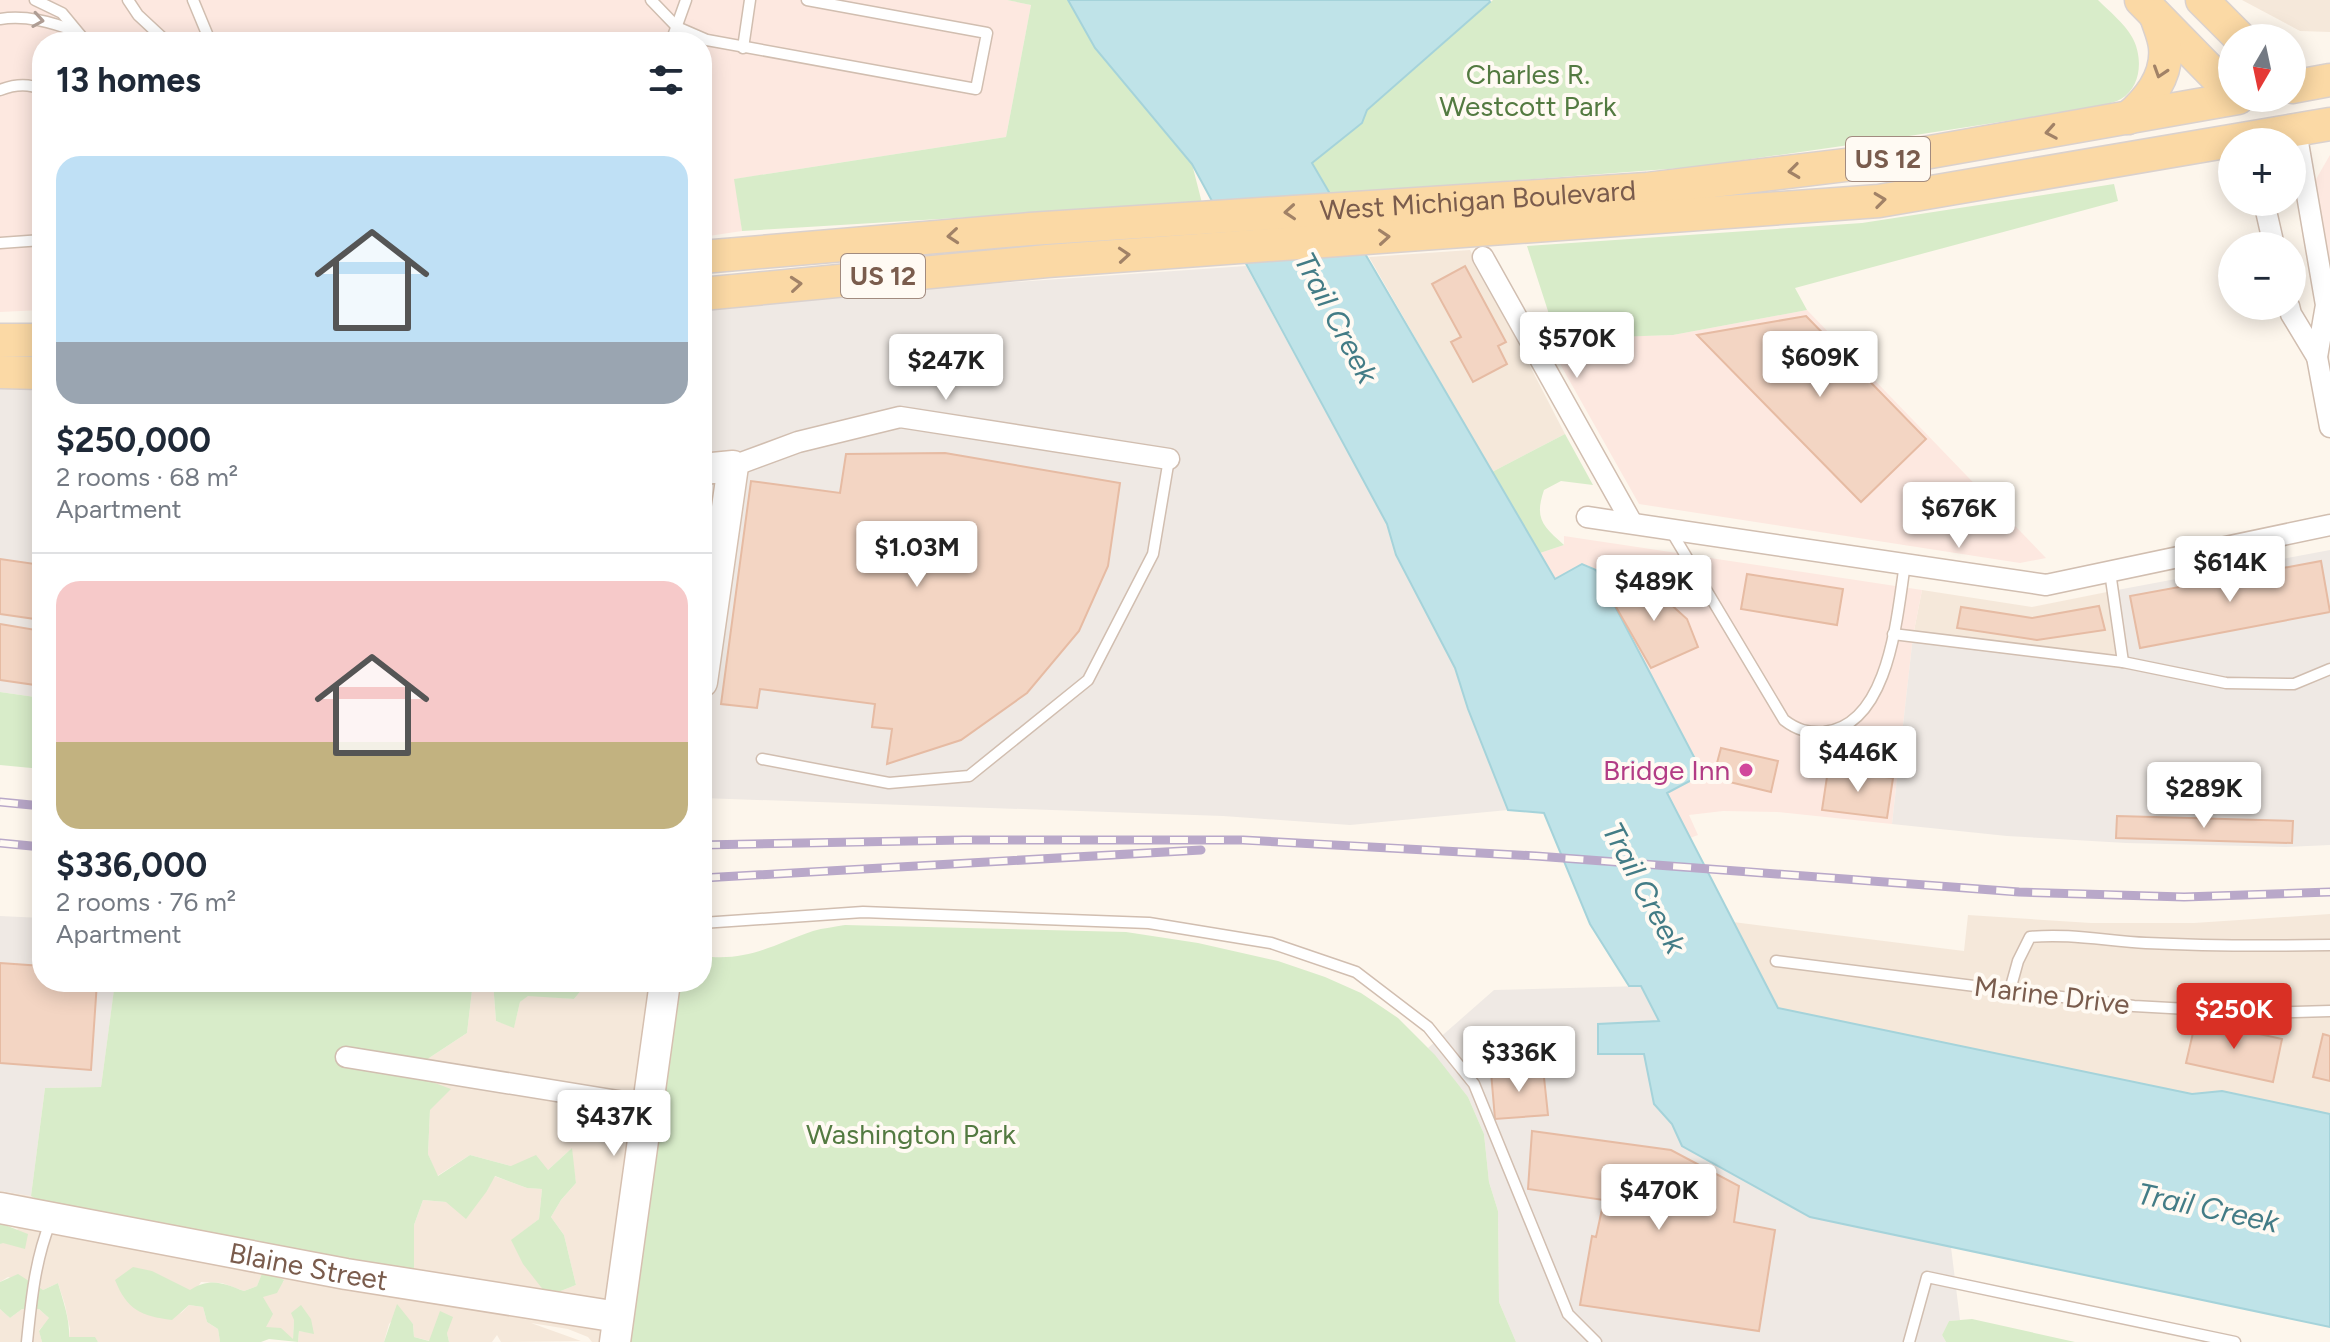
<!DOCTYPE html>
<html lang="en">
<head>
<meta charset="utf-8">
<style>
  :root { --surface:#fff; --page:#f6f6f7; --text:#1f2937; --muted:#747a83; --line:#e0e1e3; --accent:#d93025 }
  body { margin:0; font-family:Figtree,sans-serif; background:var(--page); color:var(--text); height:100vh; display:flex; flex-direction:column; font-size:30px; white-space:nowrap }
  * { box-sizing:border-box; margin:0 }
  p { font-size:26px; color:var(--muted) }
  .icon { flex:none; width:44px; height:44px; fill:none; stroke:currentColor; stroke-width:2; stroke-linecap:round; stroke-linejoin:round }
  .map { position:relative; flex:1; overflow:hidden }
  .side { position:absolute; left:32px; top:32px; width:680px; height:960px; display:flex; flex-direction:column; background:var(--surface); border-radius:32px; box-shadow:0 4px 20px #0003 }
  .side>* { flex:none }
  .needle { width:52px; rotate:189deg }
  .controls { position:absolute; left:2218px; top:24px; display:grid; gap:16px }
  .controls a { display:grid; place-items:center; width:88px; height:88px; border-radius:50%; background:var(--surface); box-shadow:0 4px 20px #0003; font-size:40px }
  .price { position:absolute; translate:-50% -68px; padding:0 18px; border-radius:8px; background:#fff; color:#222; font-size:26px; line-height:52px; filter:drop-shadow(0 2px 4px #0008) }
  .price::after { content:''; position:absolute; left:50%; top:48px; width:24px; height:18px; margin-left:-12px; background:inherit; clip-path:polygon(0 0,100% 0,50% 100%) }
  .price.selected { background:var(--accent); color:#fff }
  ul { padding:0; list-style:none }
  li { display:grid; align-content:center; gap:16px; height:424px; padding:0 24px }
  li+li { border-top:2px solid var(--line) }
  li span { display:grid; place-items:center; height:248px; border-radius:24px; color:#555 }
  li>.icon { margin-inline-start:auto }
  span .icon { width:144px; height:144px; fill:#fffc; stroke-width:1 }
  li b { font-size:34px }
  h2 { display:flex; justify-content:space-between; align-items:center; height:96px; padding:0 24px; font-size:34px }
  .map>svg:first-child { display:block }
</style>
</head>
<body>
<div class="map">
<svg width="2330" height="1342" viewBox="0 0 2330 1342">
  <rect width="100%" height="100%" fill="#fdf6ec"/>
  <g fill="#f5e8da">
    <path d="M2242,0H2330V32L2300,31Z"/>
    <path d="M1470,250L1565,434L1492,472L1369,257Z"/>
    <path d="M1922,590L2032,607L2112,591L2123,662L1913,636Z"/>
    <path d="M2330,914V1114L2222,1091L2192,1094L1778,1008L1733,922L1964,951L1968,915L2091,923H2194Z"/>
    <path d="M473,982H493L496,1021L514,1027L520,1002L528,995L574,999L588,982H677L625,1342H592L588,1337L568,1329L531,1323L581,1341L501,1342L497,1335L492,1342H449L447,1333L430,1341L414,1337L413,1324L401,1311L389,1324L384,1342H298L299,1331L313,1333L294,1320L293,1340L266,1327L262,1296L284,1281L263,1272L257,1286L244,1291L222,1283L201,1282L180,1314L189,1305L203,1307L207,1322L218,1329L220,1342H98L94,1337L69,1338L70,1329L65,1305L58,1283L43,1290L8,1277L0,1282V1244L18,1229L0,1223V1191L31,1196L101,1238L413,1271L414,1225L423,1200L446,1202L487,1191L494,1176L527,1188L542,1189L539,1219L512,1240L548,1296L576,1285L564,1235L551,1217L561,1200L576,1183L571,1149L548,1170L511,1166L470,1155L437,1176L428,1154L430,1110L415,1076L429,1058L467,1033Z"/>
    <path d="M0,1309L10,1318L22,1309H39L50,1319L39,1330L42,1342H0Z"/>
  </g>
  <g fill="#fde8e0">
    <path d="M0,0H1007L1031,5L1006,137L735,179L742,231L702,237V42H42V310L0,312Z"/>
    <path d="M2330,155V277L2316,203L2315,181Z"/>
    <path d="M1807,310L2046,558L2020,563L1639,504L1546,339L1673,335Z"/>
    <path d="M1564,536L1922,590L1913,636L1892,824L1777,812L1723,811L1689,815L1698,835L1690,838L1667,793L1703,774L1582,564L1555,579L1540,553L1564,545Z"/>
  </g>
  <g fill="#efe9e4">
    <path d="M1246,266L1387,524L1396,555L1455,668L1468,709L1508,810L1350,825L1223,816L702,798V308L786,298Z"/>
    <path d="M0,377L42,382V698L0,692Z"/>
    <path d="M2330,550V845L2286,847L2126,843L2007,836L1892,824L1913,636L2122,662L2112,591Z"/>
    <path d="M0,916L42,918V982L115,983L101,1087L45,1088L31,1196L0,1191Z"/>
    <path d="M1641,986L1659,1021L1599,1054H1644L1654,1104L1672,1124L1682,1146L1810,1217L1951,1247L1960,1320L1949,1321L1942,1335L1946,1342H1516L1499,1302L1498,1211L1489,1182L1484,1134L1468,1097L1428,1048L1494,990Z"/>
  </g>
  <g fill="#d8ecc9">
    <path d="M1007,0H1068L1095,48L1192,164L1202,203L742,231L734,179L1006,137L1031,5Z"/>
    <path d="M1493,0H2098C2109,11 2124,23 2132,37C2143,56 2142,87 2121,99C2116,102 2109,103 2103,106L1870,142L1695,167L1330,194L1312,162L1362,123L1367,110Z"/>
    <path d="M2114,184L2118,201L1795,288L1807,310L1673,335L1557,339L1527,246L1862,223Z"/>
    <path d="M1565,434L1593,485L1561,481L1544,490C1534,519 1543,526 1564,545L1540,553L1492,472Z"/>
    <path d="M0,692L42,698V769L0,765Z"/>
    <path d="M845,925L1126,932L1198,943L1278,961L1325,977L1361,993L1398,1018L1435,1055L1468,1097L1484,1134L1489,1182L1498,1211L1499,1302L1516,1342H625L677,982H702V956C747,962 773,945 813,931C823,928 835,927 845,925Z"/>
    <path d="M115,982H473L467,1033L429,1058L416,1076L451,1089L430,1110L428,1154L438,1176L470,1155L511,1166L536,1155L548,1170L572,1148L576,1183L561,1200L551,1217L564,1235L576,1285L548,1296L523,1264L511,1240L539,1219L542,1189L527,1188L495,1176L487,1191L466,1219L446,1202L423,1200L414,1225V1271L101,1238L31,1196L45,1088L101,1087Z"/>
    <path d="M493,982H588L574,999L528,996L520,1002L514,1028L496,1021Z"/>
    <path d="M0,1223L28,1234L25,1249L3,1243L0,1244Z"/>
    <path d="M133,1267L152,1271L190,1290C210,1277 223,1283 244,1291L257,1286L263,1271L284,1280L277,1293L263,1297L273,1314L266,1327L281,1328L293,1339L294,1320L291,1313L301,1305L311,1319L314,1334L299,1331L298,1342L269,1339L261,1342H220L218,1329L207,1322L203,1307L189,1305L172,1320C141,1316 127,1310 115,1280Z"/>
    <path d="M18,1274L43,1290L58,1283C63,1301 70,1319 69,1337H95L98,1342H42L39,1331L49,1318L39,1309H22L10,1318L0,1309V1282Z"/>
    <path d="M397,1304L413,1324L414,1337L429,1341L440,1311L453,1317L447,1333L449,1342H384Z"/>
    <path d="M1972,1319L2075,1342H1946L1942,1335L1949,1321Z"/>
  </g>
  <path fill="#bfe3e8" stroke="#a5d3da" stroke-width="2" d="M1068,0H1489L1490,2L1367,110L1362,123L1312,163L1555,579L1582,564L1596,570L1703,774L1667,793L1778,1008L2192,1094L2222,1091L2330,1114V1327L1810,1217L1682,1146L1672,1124L1654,1104L1644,1054H1598V1024L1659,1021L1641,986H1629L1590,924L1544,813L1508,810L1468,709L1455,668L1396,555L1387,524L1192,164L1095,48Z"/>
  <g fill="#f3d5c3" stroke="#e6bba3" stroke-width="2">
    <path d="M1465,266L1506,342L1498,346L1507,364L1473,382L1451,342L1461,337L1432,284Z"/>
    <path d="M1806,316L1926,439L1861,502L1697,335Z"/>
    <path d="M945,453L1120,483L1108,566L1079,631L1027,693L961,740L887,764L892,729L872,727L875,704L760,689L757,708L721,704L751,481L840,493L846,454Z"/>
    <path d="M0,559L42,565V620L0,614Z"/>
    <path d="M2321,561L2330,612L2140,648L2130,596Z"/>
    <path d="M1747,574L1843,589L1837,625L1741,609Z"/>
    <path d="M1645,581L1687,619L1698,647L1651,668L1608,593Z"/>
    <path d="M2099,606L2105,630L2037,640L1957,628L1961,607L2032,618Z"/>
    <path d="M0,624L42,631V686L0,680Z"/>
    <path d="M1721,748L1778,761L1771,792L1713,778Z"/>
    <path d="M1828,770L1893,778L1887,818L1822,810Z"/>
    <path d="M2117,816L2293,821L2292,843L2116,838Z"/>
    <path d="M0,963L42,966V982H97L91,1070L0,1063Z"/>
    <path d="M2196,1020L2282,1039L2273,1082L2186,1063Z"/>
    <path d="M2323,1034L2330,1036V1081L2313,1077Z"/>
    <path d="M1543,1068L1548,1115L1495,1119L1491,1072Z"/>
    <path d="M1532,1131L1671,1150L1739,1186L1734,1222L1775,1230L1759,1331L1580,1305L1592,1236L1596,1237L1604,1200L1528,1189Z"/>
  </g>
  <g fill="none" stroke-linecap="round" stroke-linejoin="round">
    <defs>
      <g id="lane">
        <path d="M35,0L62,13L86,42"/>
        <path d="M128,0L138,15L167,42"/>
        <path d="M193,0L210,41"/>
        <path d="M651,0L677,27L707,40L976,89L987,33L807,0"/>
        <path d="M0,19C26,15 51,22 75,31"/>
        <path d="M191,42H210"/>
        <path d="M671,42L686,0"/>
        <path d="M743,48L750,0"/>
        <path d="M0,90C13,85 29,83 42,90"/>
        <path d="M0,243L42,240"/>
        <path d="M1671,531L1784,720C1797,730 1808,733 1824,732C1890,725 1897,614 1905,564"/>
        <path d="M2110,572L2123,662"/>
        <path d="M1893,634L2123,662L2226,683L2294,684L2330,669"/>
        <path d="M762,759L889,783L969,776L1088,680L1153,554L1169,459"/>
        <path d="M702,923L863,912L1149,923L1271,943L1356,972L1428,1027L1474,1084L1568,1314L1596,1342"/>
        <path d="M1776,961L2134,1006L2260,1013L2330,1011"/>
        <path d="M2010,990L2018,961L2030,937C2068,933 2107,941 2146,943C2208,946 2268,946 2330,945"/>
        <path d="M27,1342C31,1302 35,1260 50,1223"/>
        <path d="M1909,1342L1927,1277L2235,1342"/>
      </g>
      <g id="street">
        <path d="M2296,131L2326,305L2317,357L2330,427"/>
        <path d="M2264,202L2274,246"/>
        <path d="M1483,257L1632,523"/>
        <path d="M2289,306L2291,314L2317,357"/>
        <path d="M733,466L798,442L900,417L1169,459"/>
        <path d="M1587,517L2046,585L2330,525"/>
        <path d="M346,1057L649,1106"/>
      </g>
      <g id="secondary">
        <path d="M702,469L733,466L702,682"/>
        <path id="s1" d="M0,1208L346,1274L618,1317"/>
        <path d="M615,1342L665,982"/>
      </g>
      <g id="primary">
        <path d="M2141,0L2232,93"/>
        <path d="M2202,0L2240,38"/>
        <path d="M2292,87L2330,80"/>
        <path d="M2128,118C2148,101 2168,76 2165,47C2164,36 2159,26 2156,16"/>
        <path id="s2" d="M702,257L1030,229L1647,189L1879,161L2238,98"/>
        <path d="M702,294L1047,261L1879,201L2330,124"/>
        <path d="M0,340H42"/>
        <path d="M0,372L42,373"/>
      </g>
    </defs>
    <use href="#lane" stroke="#d1beb0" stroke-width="13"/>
    <use href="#street" stroke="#d1beb0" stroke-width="23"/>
    <use href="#secondary" stroke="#d6c0b0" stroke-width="33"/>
    <use href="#primary" stroke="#dad1cd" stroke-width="35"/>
    <path stroke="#d9b8a5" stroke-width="4" stroke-dasharray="2 6" stroke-linecap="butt" d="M2221,168L2224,176L2232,180"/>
    <use href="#lane" stroke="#fff" stroke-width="10"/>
    <use href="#street" stroke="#fff" stroke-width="20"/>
    <use href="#secondary" stroke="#fff" stroke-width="30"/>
    <use href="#primary" stroke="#fbd9a5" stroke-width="32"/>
    <defs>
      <g id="rail">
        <path d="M0,802L42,806"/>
        <path d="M0,843L42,847"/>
        <path d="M702,845L963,840H1243L1536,856L2019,892L2184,897L2330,892"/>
        <path d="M702,878L1201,850"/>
      </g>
    </defs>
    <use href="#rail" stroke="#b9a8c9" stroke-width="9"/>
    <use href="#rail" stroke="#fffaf3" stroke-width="6" stroke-dasharray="18" stroke-linecap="butt"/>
  </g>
  <defs><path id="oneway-chevron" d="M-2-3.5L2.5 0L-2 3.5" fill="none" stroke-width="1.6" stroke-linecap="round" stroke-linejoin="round" transform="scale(2)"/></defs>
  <use stroke="#af9d94" href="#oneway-chevron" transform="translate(38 20) rotate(9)"/>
  <g stroke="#a18267">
    <use href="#oneway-chevron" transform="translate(2160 72) rotate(108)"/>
    <use href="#oneway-chevron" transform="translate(2051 132) rotate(170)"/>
    <use href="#oneway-chevron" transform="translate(1794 171) rotate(173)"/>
    <use href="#oneway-chevron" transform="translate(1880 200) rotate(-7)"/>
    <use href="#oneway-chevron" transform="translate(1290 212) rotate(176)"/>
    <use href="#oneway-chevron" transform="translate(953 236) rotate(175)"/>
    <use href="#oneway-chevron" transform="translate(1384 237) rotate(-4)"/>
    <use href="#oneway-chevron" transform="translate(1124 255) rotate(-4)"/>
    <use href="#oneway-chevron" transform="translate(796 284) rotate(-5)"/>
  </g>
  <circle fill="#d1479c" stroke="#fffaf3" stroke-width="3" cx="1746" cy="770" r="8"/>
  <g text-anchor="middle" stroke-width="8" stroke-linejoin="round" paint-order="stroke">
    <g fill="#fffaf3" stroke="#a28b7f" stroke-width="2">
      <rect x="1846" y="137" width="84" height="44" rx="6"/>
      <rect x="841" y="254" width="84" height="44" rx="6"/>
    </g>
    <g font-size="26" font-weight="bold" fill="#7a5c4d">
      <text x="1888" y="168">US 12</text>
      <text x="883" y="285">US 12</text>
    </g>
    <g font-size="28" fill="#537a41" stroke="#fffaf3">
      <text x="1528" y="84">Charles R.<tspan x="1528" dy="32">Westcott Park</tspan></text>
      <text x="911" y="1144">Washington Park</text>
    </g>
    <g font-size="28" fill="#7a5c4d" stroke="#fffaf3">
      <text dy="10" stroke="none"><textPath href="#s2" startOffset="778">West Michigan Boulevard</textPath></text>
      <text transform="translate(2052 995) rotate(7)" y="10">Marine Drive</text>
      <text dy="10" stroke="none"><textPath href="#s1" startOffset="314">Blaine Street</textPath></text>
    </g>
    <g font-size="28" fill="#b23c85" stroke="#fffaf3" text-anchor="end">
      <text x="1730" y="780">Bridge Inn</text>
    </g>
    <g font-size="30" font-style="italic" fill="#437c86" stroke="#fffaf3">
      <text transform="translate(1336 318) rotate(62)" y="10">Trail Creek</text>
      <text transform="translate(1644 888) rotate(62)" y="10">Trail Creek</text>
      <text transform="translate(2208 1208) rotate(12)" y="10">Trail Creek</text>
    </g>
  </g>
</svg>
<div class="controls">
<a><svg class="needle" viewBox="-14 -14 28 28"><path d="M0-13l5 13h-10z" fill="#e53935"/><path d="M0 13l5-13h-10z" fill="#747a83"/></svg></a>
<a>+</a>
<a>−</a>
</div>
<b class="price" style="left:1577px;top:380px">$570K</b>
<b class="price" style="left:1820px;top:399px">$609K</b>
<b class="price" style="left:946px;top:402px">$247K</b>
<b class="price" style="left:1959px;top:550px">$676K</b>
<b class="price" style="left:917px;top:589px">$1.03M</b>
<b class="price" style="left:2230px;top:604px">$614K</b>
<b class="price" style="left:1654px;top:623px">$489K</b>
<b class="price" style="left:1858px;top:794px">$446K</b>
<b class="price" style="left:2204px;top:830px">$289K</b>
<b class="price selected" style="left:2234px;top:1051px">$250K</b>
<b class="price" style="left:1519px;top:1094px">$336K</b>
<b class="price" style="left:614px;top:1158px">$437K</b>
<b class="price" style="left:1659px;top:1232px">$470K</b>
<section class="side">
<h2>13 homes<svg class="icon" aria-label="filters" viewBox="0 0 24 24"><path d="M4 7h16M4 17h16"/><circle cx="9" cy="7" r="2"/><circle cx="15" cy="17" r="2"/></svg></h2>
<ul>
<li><span style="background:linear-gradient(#bfe0f5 75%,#9aa5b1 0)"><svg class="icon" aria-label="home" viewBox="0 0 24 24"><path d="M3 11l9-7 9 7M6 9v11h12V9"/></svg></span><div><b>$250,000</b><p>2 rooms · 68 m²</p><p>Apartment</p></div></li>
<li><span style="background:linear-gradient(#f6c9c9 65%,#c2b280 0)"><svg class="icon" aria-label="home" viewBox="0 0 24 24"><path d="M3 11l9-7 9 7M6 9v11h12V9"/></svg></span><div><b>$336,000</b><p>2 rooms · 76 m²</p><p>Apartment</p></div></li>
</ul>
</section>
</div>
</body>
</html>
